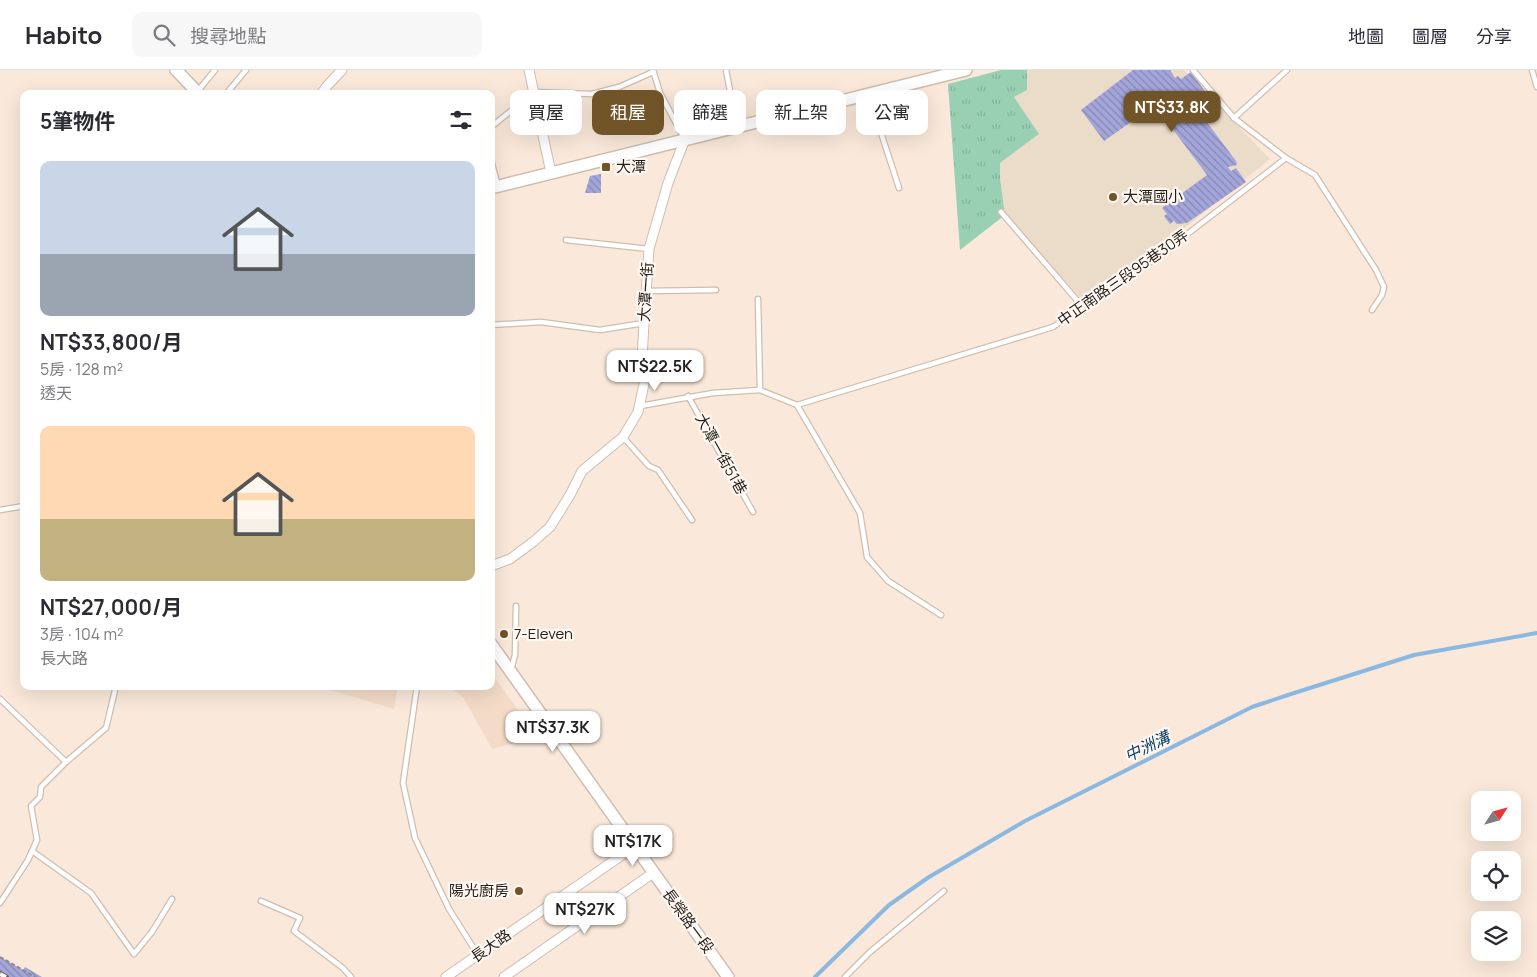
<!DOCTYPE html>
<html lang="zh-TW">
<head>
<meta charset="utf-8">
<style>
  :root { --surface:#fff; --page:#f7f7f7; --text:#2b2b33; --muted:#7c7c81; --line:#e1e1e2; --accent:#715427 }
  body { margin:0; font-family:Manrope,"Noto Sans TC",sans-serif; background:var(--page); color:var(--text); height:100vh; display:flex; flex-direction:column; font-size:19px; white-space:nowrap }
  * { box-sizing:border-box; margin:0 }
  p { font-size:16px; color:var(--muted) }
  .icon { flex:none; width:28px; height:28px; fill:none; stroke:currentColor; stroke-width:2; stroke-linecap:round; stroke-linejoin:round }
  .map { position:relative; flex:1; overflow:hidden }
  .panel { position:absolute; left:20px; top:20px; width:475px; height:600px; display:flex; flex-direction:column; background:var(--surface); border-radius:10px; box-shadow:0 5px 20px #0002 }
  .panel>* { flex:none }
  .guide { position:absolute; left:510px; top:20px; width:475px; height:45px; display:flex; gap:10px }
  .needle { width:32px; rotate:54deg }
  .tools { position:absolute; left:1471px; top:721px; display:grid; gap:10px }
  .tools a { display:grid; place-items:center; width:50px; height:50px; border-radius:10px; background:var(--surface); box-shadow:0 5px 20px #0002; font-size:25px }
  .price { position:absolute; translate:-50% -42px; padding:0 11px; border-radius:10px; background:#fff; color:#222; font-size:16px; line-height:32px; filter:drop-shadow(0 1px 2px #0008) }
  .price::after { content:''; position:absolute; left:50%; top:30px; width:15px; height:11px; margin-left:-8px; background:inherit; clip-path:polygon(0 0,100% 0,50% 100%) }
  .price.active { background:var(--accent); color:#fff }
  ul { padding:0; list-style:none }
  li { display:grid; align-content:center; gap:10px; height:265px; padding:0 20px }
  li span { display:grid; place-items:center; height:155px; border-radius:10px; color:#555 }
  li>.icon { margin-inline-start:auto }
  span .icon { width:90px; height:90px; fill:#fffc; stroke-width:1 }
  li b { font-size:21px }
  h2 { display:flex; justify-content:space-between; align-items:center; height:60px; padding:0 20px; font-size:21px }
  .chip { padding:0 18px; border-radius:10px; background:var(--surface); box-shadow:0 5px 20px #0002; font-size:18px; line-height:45px }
  .chip.active { background:var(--accent); color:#fff }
  header { display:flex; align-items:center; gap:30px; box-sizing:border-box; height:70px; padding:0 25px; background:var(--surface); border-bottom:1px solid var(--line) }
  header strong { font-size:24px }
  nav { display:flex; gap:28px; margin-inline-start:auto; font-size:18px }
  .search { width:350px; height:45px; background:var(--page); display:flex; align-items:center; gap:12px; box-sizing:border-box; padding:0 18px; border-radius:10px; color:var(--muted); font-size:19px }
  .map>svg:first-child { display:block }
</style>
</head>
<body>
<header>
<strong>Habito</strong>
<div class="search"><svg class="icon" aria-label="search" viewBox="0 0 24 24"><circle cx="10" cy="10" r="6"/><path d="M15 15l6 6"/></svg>搜尋地點</div>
<nav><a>地圖</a><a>圖層</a><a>分享</a></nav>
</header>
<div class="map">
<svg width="1537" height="907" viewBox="0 0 1537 907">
  <defs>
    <pattern id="park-tufts" width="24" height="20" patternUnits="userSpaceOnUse" patternTransform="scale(1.25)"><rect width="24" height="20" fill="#99d0b4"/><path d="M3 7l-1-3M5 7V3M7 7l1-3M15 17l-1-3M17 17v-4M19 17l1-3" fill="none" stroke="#84b29a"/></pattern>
    <pattern id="building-back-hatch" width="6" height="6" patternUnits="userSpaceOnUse" patternTransform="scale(1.25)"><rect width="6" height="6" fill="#a4a6db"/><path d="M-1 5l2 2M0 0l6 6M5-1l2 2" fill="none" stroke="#8587b1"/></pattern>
  </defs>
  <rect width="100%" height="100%" fill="#fae9da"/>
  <g fill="#f3dbc7">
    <path d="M491,602L537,667L492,679L463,627L448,616H491Z"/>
    <path d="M331,616H398L394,639L331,620Z"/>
  </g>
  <path fill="#ebdbc9" d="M1027,0H1184L1270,89L1176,165L1082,229L1005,145L1000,108V93L1039,64L1014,27L1027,19Z"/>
  <path fill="url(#park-tufts)" d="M1001,0H1027V20L1014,27L1039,64L1000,93V108L1005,145L960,180L948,14Z"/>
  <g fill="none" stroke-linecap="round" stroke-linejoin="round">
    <path stroke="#8ab8e0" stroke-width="4" d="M815,907L889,835L929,807L1025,751L1252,637L1291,624L1414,585L1537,563"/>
  </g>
  <g fill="url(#building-back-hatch)">
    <path d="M1133,0H1170L1175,8L1178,6L1181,9L1191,2L1207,24L1205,34L1197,39L1236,91L1237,95L1228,97L1231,101L1236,98L1246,112L1187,153L1177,154L1174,151L1170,154L1164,146L1167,144L1162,138L1207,105L1151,30L1142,37L1140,36L1134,41L1138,47L1104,71L1081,40Z"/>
    <path d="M601,104V123H585L590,106Z"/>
    <path d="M0,887L23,900L25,897L42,907H0Z"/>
  </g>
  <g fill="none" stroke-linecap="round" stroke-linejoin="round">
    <defs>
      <g id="service">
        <path d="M653,0L660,23L684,68"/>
        <path d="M726,0L731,26L738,55"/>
        <path d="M1193,0L1234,48L1286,88L1315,105L1376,200L1384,217L1382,225L1372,240"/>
        <path d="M1532,0L1537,17"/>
        <path d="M197,22L215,0"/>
        <path d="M226,24L246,0"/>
        <path d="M869,26L899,118"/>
        <path d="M1234,48L1287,0"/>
        <path d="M491,57L534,22L592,24L619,17L653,2"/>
        <path d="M491,90L498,116"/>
        <path d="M1001,142L1082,236"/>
        <path d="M566,170L649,179"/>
        <path d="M646,221L716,220"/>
        <path d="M758,229L760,320"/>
        <path d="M491,255L541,252L600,260L644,253"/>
        <path d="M688,326L753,442"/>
        <path d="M797,335L1053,257L1082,236L1105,225L1159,186L1286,88"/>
        <path d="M797,335L860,443L867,487L888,511L941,545"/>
        <path d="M640,336L713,323L760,320L797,335"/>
        <path d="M623,367L649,396L658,400L692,450"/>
        <path d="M0,440L24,436"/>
        <path d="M511,600L515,585L516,536"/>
        <path d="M417,616L403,713L415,768L449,839L478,885"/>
        <path d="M0,629L66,692"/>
        <path d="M32,781L91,823L134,884L152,862L172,829"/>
        <path d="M261,831L300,848L294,861L343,898L351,907"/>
        <path d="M0,833L28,790L37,770L31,736L40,727L41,717L66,692L106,658L116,616"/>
        <path d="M845,907L870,882L944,821"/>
      </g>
      <g id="minor">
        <path d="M529,0L551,103"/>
        <path d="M321,24L327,16L342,0"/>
        <path d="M491,496L510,489L533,472L550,457L570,425L582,401L623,367L638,342L644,314L642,289L644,253L649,179L668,113L685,69"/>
        <path d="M446,907L635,776"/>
        <path d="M504,907L653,803"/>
      </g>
      <g id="tertiary">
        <path d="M176,0L199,24"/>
        <path d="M491,118L966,0"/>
        <path d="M491,574L728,907"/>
      </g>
    </defs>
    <use href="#service" stroke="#cfbeb0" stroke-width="7"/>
    <use href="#minor" stroke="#cfbeb0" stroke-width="11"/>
    <use href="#tertiary" stroke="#cfbeb0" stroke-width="14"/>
    <path stroke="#92867c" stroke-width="2" stroke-dasharray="4 2.5" stroke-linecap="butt" d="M0,887L35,907"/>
    <use href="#service" stroke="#fff" stroke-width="4.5"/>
    <use href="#minor" stroke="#fff" stroke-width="9"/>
    <use href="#tertiary" stroke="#fff" stroke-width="11"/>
    <defs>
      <path id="rail" d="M0,904L6,907"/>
    </defs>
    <use href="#rail" stroke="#625951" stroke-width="5.5"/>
    <use href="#rail" stroke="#fff8f2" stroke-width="4" stroke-dasharray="11" stroke-linecap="butt"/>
  </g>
  <g fill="#715427" stroke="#fff8f2" stroke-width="2">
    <rect x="601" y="92" width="10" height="10" rx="2.5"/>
    <circle cx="1113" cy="127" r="5"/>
    <circle cx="504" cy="564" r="5"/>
    <circle cx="519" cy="821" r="5"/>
  </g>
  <g text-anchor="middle" stroke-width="4.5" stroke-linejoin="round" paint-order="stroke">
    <g font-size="15" fill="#241e19" stroke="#fff8f2" text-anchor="start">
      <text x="616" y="102">大潭</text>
      <text x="1123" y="132">大潭國小</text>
      <text x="514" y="569">7-Eleven</text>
      <text x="509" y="826" text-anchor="end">陽光廚房</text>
    </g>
    <g font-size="15" fill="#241e19" stroke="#fff8f2">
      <text transform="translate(1123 208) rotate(-35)" y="5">中正南路三段95巷30弄</text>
      <text transform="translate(646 222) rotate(-86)" y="5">大潭一街</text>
      <text transform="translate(721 384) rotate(61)" y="5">大潭一街51巷</text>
      <text transform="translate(688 851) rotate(54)" y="5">長榮路一段</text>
      <text transform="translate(491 876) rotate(-35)" y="5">長大路</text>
    </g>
    <g font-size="16" font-style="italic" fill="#0c4168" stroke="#fff8f2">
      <text transform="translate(1147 676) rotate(-26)" y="6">中洲溝</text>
    </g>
  </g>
</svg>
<div class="tools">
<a><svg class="needle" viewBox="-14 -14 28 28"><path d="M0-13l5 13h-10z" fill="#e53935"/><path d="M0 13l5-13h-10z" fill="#7c7c81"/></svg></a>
<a><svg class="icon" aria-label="locate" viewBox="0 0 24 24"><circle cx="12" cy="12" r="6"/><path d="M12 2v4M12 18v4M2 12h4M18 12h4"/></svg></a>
<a><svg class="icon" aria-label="layers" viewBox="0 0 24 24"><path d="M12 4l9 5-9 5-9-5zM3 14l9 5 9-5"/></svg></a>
</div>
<b class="price active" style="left:1172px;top:63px">NT$33.8K</b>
<b class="price" style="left:655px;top:322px">NT$22.5K</b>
<b class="price" style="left:553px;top:683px">NT$37.3K</b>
<b class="price" style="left:633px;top:797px">NT$17K</b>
<b class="price" style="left:585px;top:865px">NT$27K</b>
<div class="guide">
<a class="chip">買屋</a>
<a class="chip active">租屋</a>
<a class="chip">篩選</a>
<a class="chip">新上架</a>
<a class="chip">公寓</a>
</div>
<section class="panel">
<h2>5筆物件<svg class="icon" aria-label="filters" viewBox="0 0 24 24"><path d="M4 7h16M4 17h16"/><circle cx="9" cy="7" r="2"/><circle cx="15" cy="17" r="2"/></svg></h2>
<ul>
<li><span style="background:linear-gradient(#c9d6e8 60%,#9aa5b1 0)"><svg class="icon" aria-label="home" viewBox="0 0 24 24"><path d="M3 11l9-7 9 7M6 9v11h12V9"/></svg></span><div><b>NT$33,800/月</b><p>5房 · 128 m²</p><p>透天</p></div></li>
<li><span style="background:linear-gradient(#ffd9b3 60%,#c2b280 0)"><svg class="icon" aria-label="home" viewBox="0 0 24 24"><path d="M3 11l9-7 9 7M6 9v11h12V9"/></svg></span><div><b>NT$27,000/月</b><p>3房 · 104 m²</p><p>長大路</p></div></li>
</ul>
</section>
</div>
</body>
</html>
